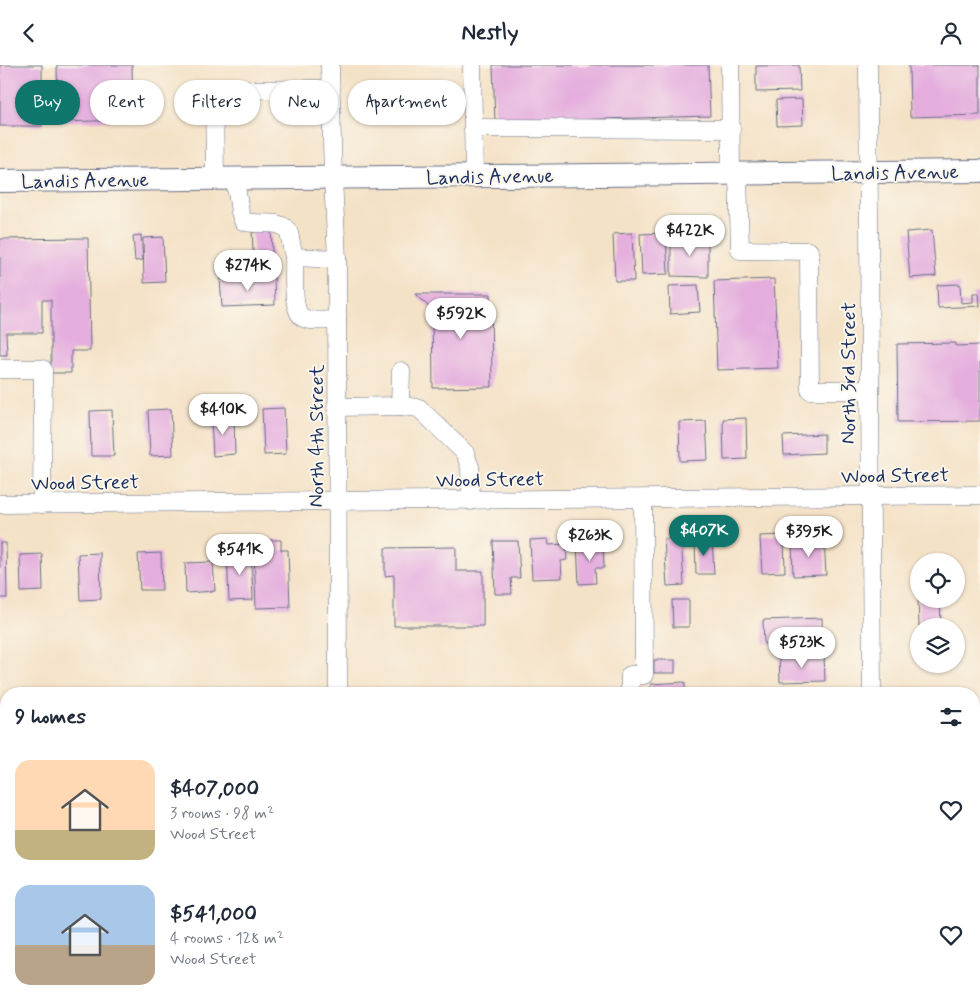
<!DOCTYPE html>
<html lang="en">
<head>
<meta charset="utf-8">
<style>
  :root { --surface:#fff; --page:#f6f6f7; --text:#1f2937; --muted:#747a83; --accent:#0f766e }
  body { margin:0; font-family:Mynerve,sans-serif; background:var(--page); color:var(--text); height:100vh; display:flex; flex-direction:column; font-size:19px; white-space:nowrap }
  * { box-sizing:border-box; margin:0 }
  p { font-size:16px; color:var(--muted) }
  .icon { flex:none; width:28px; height:28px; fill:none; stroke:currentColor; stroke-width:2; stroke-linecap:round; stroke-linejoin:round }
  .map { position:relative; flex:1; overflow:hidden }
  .sheet { position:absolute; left:0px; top:622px; width:980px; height:321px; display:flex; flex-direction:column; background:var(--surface); border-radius:20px 20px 0 0; box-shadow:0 1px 4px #0004 }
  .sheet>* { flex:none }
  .hud { position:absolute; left:15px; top:15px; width:500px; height:45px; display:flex; gap:10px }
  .controls { position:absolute; left:910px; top:488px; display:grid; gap:10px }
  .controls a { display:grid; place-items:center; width:55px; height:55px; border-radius:50%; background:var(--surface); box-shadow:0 1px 4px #0004; font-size:25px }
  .price { position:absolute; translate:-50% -42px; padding:0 11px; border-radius:18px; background:#fff; color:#222; font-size:16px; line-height:32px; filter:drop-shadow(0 1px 2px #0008) }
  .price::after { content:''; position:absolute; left:50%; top:30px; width:15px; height:11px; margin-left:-8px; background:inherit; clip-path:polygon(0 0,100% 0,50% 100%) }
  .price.on { background:var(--accent); color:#fff }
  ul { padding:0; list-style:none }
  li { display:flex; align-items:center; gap:15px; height:125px; padding:0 15px }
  li span { display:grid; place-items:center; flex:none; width:140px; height:100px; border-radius:15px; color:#555 }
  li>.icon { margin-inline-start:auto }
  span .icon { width:60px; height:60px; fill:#fffc; stroke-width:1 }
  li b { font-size:21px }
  h2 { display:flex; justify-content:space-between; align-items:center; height:60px; padding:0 15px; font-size:21px }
  .chip { padding:0 18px; border-radius:22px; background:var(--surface); box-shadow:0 1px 4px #0004; font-size:18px; line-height:45px }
  .chip.on { background:var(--accent); color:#fff }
  header { display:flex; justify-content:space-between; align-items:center; height:65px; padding:0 15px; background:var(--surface); font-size:22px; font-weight:700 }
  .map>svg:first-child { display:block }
</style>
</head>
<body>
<header><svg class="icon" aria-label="back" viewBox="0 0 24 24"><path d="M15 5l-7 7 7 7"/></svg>Nestly<svg class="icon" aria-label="person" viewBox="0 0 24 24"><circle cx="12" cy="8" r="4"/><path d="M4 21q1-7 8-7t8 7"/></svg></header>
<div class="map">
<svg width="980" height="943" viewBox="0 0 980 943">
  <rect width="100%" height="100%" fill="#fbf7ec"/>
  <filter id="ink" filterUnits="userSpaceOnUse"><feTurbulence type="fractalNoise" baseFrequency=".02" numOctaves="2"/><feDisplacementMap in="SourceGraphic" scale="10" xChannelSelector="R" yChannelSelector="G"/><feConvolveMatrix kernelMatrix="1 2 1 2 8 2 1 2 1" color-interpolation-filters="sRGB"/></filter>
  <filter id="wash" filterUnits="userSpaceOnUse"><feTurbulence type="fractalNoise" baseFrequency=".0096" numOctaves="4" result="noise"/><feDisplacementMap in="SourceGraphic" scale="20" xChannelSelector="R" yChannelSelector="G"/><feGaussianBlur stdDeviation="1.12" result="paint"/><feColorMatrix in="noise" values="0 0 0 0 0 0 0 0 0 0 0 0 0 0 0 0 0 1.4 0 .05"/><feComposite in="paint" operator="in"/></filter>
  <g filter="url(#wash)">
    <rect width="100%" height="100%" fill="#f4e2c7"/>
    <g fill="#c6c0d9">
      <path d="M0,749H6V938H58V943H0Z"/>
      <path d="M974,893H980V943H874V938H974Z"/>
    </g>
    <g id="blocks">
      <g fill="#e4adde">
        <rect x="0" y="0" width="42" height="61"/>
        <path d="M57,0H132L133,55L58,57Z"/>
        <path d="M493,0H708L710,51L495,57Z"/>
        <path d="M799,0L800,26L756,27V1Z"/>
        <path d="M909,0H980V50L910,52Z"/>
        <path d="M802,34L803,60L777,61L776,35Z"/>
        <path d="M271,162L273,206L254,207L252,163Z"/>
        <path d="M932,165L936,211L910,213L906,167Z"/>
        <path d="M632,168L634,216H615L613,169Z"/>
        <path d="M666,168L668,209L642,210L640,169Z"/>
        <path d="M141,170L143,195L135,196L133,171Z"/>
        <path d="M680,170H708V212L671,211V178H681Z"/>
        <path d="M163,172L165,217L144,218L143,173Z"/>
        <path d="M88,173L90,286H71V308H51V235H42V268H6L7,290H0V174Z"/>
        <path d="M274,212L275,240L222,242L220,214Z"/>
        <path d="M774,214L778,303L717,305L714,216Z"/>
        <path d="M960,219L961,238L973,237V228H979L980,241L938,243L937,220Z"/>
        <path d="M698,220L700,247L670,249L669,221Z"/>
        <path d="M416,229H491L492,322L433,323L432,245Z"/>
        <path d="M956,278V281L980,280V356L898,357L897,279Z"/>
        <path d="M284,343L286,389L264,390L262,344Z"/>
        <path d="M171,344L173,390L150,391L148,345Z"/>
        <path d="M112,345L114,391H91L90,346Z"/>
        <path d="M234,352L235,389L213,391L211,354Z"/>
        <path d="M746,353L747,394L724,395L723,354Z"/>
        <path d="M706,356L708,395L680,396L679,357Z"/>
        <path d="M824,369V388L784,390L783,371Z"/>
        <path d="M784,470L785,507L762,508L760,471Z"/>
        <path d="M681,473L684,520L667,521L664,474Z"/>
        <path d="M548,474L549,480L566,479L567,495L561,496L562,513L532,514L530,475Z"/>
        <path d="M824,474L826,510L793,511L792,476Z"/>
        <path d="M265,475H281V485H288L290,542L256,543L254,485H265Z"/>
        <path d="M712,475L714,509H696L695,476Z"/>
        <path d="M493,476H518L520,513H511L512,529H495Z"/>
        <path d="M0,478H6L7,533H0Z"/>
        <path d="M603,478L604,503H595L596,518L579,519L577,479Z"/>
        <path d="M456,482V506H483V561H394V510L385,511V483Z"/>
        <path d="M251,485L253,535L229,536L227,487Z"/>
        <path d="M100,488L101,534L80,535L78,489Z"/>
        <path d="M161,488L162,525H140L138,489Z"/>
        <path d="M42,489L43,526L21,527L20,490Z"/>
        <path d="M213,497L215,526L186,528L185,498Z"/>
        <path d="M918,534H940L941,561H919Z"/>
        <path d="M672,535H689V562H673Z"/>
        <path d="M822,553V577L764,579L763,555Z"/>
        <path d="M824,590L825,616L780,617L779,591Z"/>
        <rect x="654" y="595" width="21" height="13"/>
        <path d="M685,617V629H651V619Z"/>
        <path d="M974,638H975L977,675H974Z"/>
        <rect x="0" y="826" width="6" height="40"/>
        <path d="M980,863V891L974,892V864Z"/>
        <path d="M974,902H980V943H916V938H974Z"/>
        <path d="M400,938V943H375V939Z"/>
        <rect x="470" y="938" width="33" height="5"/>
        <rect x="569" y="938" width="25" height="5"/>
        <rect x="625" y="938" width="22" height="5"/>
      </g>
    </g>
  </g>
  <g filter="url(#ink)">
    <use href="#blocks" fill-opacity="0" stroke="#676e83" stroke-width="1"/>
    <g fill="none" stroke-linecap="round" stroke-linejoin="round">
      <defs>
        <g id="minor">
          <path d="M330,0L333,113L337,194L338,629"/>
          <path d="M472,0L474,111"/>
          <path d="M730,0L731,109"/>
          <path d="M868,0L872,629"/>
          <path d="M473,63L731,64"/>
          <path d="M738,109L740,185L809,186L810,325H869"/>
          <path d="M215,114L214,25L331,24"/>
          <path d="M235,114L240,147L243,156C256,162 282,152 289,168C291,176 292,184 294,192"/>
          <path d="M337,255C327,255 315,257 306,254C290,250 295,206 294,192L337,194"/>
          <path d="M0,304H43L42,439"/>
          <path d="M400,341L401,306"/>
          <path d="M336,342L400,341L419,343L465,388L470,402L471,436"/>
          <path d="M0,439L980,430"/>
          <path d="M630,629V610H644L643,434"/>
          <path d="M974,740H980"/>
          <path d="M0,749H6"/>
          <path d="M877,938V943"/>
          <path d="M224,943L338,941"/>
        </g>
        <path id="major" d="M0,116L980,106"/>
      </defs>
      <use href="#minor" stroke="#676e83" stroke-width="19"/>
      <use href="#major" stroke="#676e83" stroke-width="24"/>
      <use href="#minor" stroke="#fff" stroke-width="18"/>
      <use href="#major" stroke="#fff" stroke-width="22"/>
    </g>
  </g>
  <g text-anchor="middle" stroke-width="4" stroke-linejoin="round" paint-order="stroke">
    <g font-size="20" fill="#1b2f5e" stroke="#fbf7ec">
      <text transform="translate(895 107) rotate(-1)" y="7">Landis Avenue</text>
      <text transform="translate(490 111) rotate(-1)" y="7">Landis Avenue</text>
      <text transform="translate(85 115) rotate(-1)" y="7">Landis Avenue</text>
      <text transform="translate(848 308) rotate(-90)" y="7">North 3rd Street</text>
      <text transform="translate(316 371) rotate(-90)" y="7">North 4th Street</text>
      <text transform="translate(895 410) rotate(-1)" y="7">Wood Street</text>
      <text transform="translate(490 414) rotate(-1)" y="7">Wood Street</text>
      <text transform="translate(85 417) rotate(-1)" y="7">Wood Street</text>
    </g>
  </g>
</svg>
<div class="controls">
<a><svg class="icon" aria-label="locate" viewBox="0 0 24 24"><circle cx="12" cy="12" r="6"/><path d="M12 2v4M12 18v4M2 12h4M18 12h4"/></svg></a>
<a><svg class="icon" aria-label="layers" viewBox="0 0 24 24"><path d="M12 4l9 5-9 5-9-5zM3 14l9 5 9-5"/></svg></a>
</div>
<b class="price" style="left:690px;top:192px">$422K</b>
<b class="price" style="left:248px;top:227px">$274K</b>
<b class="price" style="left:461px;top:275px">$592K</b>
<b class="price" style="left:223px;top:371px">$410K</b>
<b class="price on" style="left:704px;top:492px">$407K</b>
<b class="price" style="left:809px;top:493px">$395K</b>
<b class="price" style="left:590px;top:497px">$263K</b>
<b class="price" style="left:240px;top:511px">$541K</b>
<b class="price" style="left:802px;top:604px">$523K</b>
<div class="hud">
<a class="chip on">Buy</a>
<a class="chip">Rent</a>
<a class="chip">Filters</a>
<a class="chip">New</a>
<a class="chip">Apartment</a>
</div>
<section class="sheet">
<h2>9 homes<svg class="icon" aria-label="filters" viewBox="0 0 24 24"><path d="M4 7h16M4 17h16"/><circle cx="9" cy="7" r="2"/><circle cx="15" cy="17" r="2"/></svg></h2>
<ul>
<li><span style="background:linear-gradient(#ffd9b3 70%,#c2b280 0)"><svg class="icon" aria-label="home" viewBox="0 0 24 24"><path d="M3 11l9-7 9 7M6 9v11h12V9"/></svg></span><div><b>$407,000</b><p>3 rooms · 98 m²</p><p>Wood Street</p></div><svg class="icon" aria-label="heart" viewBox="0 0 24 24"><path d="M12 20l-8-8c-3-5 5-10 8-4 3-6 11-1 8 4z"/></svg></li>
<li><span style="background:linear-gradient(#a9c7e8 60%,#b9a48a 0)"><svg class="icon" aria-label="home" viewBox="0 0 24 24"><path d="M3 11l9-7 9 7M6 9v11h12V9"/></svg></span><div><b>$541,000</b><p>4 rooms · 128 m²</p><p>Wood Street</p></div><svg class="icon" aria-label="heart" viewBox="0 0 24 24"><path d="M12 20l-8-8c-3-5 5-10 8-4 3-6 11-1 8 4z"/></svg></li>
</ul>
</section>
</div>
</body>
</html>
